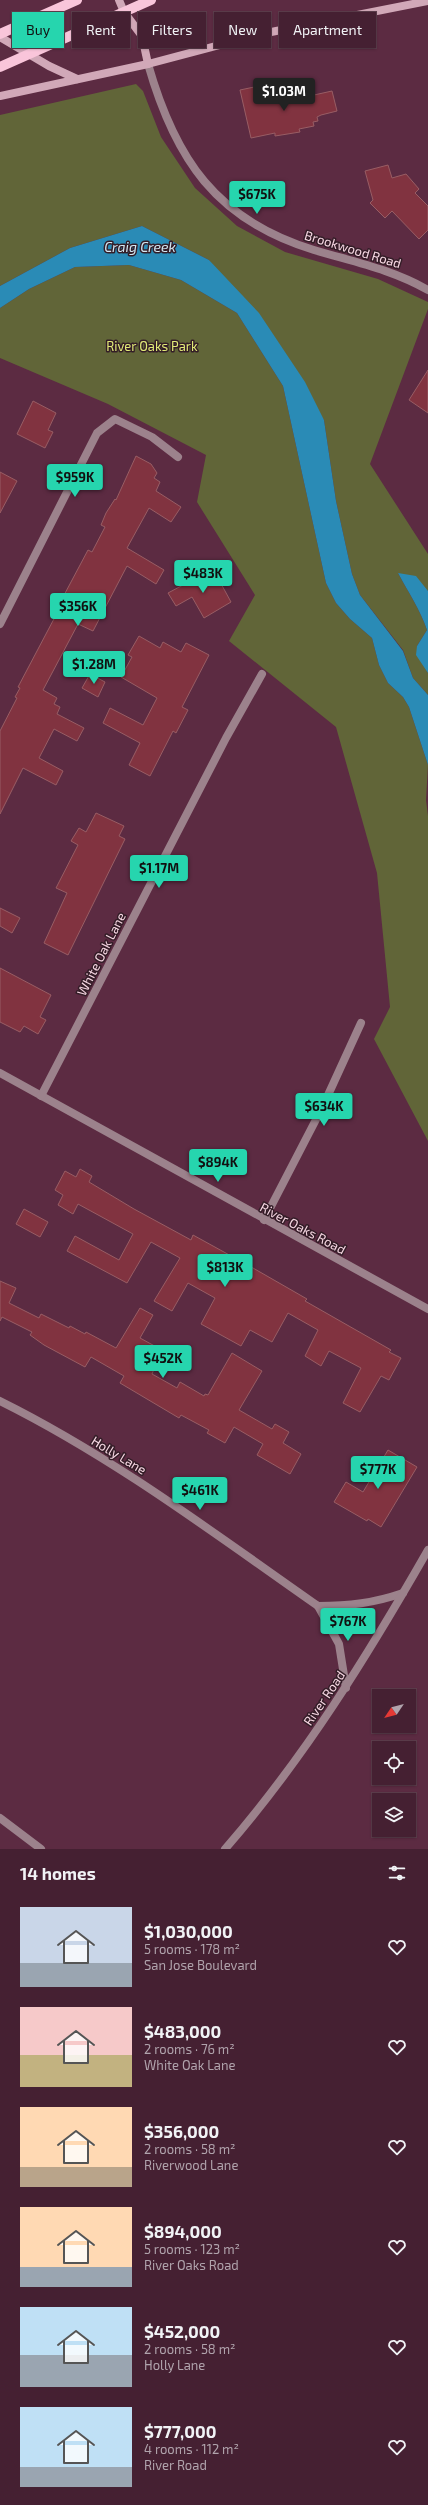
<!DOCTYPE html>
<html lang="en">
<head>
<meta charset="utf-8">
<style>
  :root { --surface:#452032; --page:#4c283a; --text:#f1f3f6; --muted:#b0a3ac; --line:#5d3e4d; --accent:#26d5ae }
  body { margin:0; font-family:"Exo 2",sans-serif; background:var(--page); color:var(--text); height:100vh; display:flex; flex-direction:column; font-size:15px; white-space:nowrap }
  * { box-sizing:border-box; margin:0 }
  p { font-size:13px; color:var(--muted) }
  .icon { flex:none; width:22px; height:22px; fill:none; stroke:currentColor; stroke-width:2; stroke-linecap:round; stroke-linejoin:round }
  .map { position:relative; height:1849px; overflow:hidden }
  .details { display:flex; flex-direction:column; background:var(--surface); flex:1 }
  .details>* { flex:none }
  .guide { position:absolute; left:12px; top:12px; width:404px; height:36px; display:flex; gap:8px }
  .needle { width:26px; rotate:235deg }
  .fabs { position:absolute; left:372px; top:1689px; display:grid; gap:8px }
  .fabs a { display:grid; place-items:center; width:44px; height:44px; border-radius:0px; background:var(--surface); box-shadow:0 1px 3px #0004,0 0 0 1px var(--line); font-size:20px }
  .price { position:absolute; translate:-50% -34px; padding:0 9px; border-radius:4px; background:var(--accent); color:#111; font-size:13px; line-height:26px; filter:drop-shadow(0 1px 2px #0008) }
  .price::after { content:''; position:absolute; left:50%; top:24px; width:12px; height:9px; margin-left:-6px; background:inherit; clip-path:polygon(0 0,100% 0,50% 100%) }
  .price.selected { background:#222; color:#fff }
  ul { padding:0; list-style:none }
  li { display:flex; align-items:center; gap:12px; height:100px; padding:0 20px }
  li span { display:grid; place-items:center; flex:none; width:112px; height:80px; border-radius:0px; color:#555 }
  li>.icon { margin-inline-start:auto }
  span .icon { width:48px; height:48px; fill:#fffc; stroke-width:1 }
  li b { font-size:17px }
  h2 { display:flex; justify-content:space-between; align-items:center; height:48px; padding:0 20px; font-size:17px }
  .tag { padding:0 14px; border-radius:0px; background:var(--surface); box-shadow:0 1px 3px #0004,0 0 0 1px var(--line); font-size:14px; line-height:36px }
  .tag.selected { background:var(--accent); color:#111 }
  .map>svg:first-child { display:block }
</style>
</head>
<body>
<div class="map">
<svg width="428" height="1849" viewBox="0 0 428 1849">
  <rect width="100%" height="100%" fill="#5c2b42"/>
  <g fill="#616538">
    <path d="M136,84L143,91L161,137L195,188L237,226L285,252L378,279L428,302V309L370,464L428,554V591L398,573C408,592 420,609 427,630L417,646L428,673V695L413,678L403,650L360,595L352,574L336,501L324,420L209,260L142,226L70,248L0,286V115Z"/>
    <path d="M129,265L181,280L237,313L283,386L326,583L336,603L350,619L372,638L379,665L388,683L403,697L409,707L428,765L426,800L428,816V1141L374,1039L390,1007L377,873L336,727L229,641L255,595L197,502L206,455L108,404L0,358V308L29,289L75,267Z"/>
  </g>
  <g fill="#2a8bb6">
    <path d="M142,226L209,260L259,313L305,382L324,420L336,501L352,574L360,595L403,651L413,678L428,695V765L409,707L403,697L388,683L379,665L372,638L350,619L336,603L326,583L283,386L237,313L181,280L129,265L75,267L29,289L0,308V286L70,248Z"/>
    <path d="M398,573L416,576L428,591V673L416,655L417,646L427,630C420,609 408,592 398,573Z"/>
  </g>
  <g fill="#813340" stroke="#985d64">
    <path d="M259,86L262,101L313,90L314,95L332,91L337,111L321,115L317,117L318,121L313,122L314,126L299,129L300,132L275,136V133L251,138L240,90Z"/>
    <path d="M388,165L392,178L406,174L419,189L415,193L428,206V230L419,239L392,211L385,218L370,203L373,200L365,171Z"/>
    <path d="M428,370V413L409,400Z"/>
    <path d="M33,401L56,413L48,430L53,432L45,448L17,434Z"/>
    <path d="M136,456L151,464L157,473L154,478L160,482L156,491L181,507L171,522L149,508L127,548L164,570L156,584L127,566L93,631L78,624L43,690L57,698L54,704L60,707L57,714L84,728L77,741L54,729L39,758L63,771L56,785L23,768L0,814V731L17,698L15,697L20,688L18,687L56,615L54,614L88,550L92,552L105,527L101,525L106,513L115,499L116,500Z"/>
    <path d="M0,472L17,481L0,513Z"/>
    <path d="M213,569L231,602L204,618L192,597L176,606L168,593Z"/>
    <path d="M139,636L160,648L163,642L181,652L186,643L209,655L182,707L188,710L176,733L173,731L150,776L129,765L140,743L103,723L110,708L143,725L157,698L121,677L132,657L128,655Z"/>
    <path d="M90,674L105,682L98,697L82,688Z"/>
    <path d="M96,813L124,826L119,836L125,839L68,955L44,943L67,893L56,888L78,845L71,841L79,828L86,832Z"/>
    <path d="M0,908L20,918L12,933L0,926Z"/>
    <path d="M0,968L51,995L40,1017L46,1020L38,1034L24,1026L20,1032L0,1022Z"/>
    <path d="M80,1169L92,1176L89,1182L134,1209L191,1240L193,1235L253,1268L307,1299L305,1301L391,1350L389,1352L401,1358L389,1380L381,1376L360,1412L343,1403L361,1368L329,1351L321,1366L305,1356L318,1330L288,1313L272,1342L250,1330L241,1346L201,1324L215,1298L188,1283L172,1311L154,1301L180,1258L151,1242L127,1283L67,1251L75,1236L119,1260L133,1234L78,1204L73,1214L58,1205L63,1195L55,1190L65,1171L76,1177Z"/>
    <path d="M24,1209L48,1222L40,1237L16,1224Z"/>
    <path d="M0,1281L16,1288L9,1303L39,1318L41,1314L69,1328L70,1326L85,1334L86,1332L116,1348L140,1308L153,1315L140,1338L162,1350L152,1374L177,1388L180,1382L204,1396L205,1394L208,1395L232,1353L262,1371L239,1410L272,1429L275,1424L289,1432L283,1443L301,1454L290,1474L257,1455L263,1444L234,1427L225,1443L207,1433L209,1430L181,1415L179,1418L120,1383L124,1376L91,1357L85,1367L44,1345L30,1335L32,1332L2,1317L0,1321Z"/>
    <path d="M388,1450L417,1467L381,1527L368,1519L367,1521L334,1502L346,1482L363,1492Z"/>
  </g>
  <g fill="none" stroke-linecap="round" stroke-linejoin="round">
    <g stroke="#9c828c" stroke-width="8">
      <path d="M148,64C175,159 216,220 314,250C354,262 391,269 428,290"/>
      <path d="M0,624L97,433L115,419L152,437L178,457"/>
      <path d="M0,1073L428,1309"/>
      <path d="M41,1096L226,738L262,674"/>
      <path d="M264,1220L323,1106L361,1023"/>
      <path d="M0,1401C113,1457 215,1534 318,1606C349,1606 374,1603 403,1593"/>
      <path d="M318,1606L339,1644L346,1688"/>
      <path d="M0,1818L41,1849"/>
      <path d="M225,1849C305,1757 368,1655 428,1550"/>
    </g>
    <g stroke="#d1a8b8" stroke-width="8">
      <path d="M119,0L124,12L142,36L148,64"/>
      <path d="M0,37L49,66L77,79"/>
      <path d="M0,96L148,64L261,34L428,1"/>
    </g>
    <g stroke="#f9c5da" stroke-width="10">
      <path d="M0,34L77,0"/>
      <path d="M0,67L151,0"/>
    </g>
  </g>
  <g text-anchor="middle" stroke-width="3" stroke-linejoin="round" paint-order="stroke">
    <g font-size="13" fill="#f7d7e3" stroke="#331d27">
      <text transform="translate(353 249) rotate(17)" y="5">Brookwood Road</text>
      <text transform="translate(101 954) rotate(-63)" y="5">White Oak Lane</text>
      <text transform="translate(303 1228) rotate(28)" y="5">River Oaks Road</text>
      <text transform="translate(119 1455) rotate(31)" y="5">Holly Lane</text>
      <text transform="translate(324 1698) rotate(-56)" y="5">River Road</text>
    </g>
    <g font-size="13" fill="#e2eb78" stroke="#331d27">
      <text x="152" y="351">River Oaks Park</text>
    </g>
    <g font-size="14" font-style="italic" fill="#d3e8f4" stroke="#331d27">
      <text x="140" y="252">Craig Creek</text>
    </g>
  </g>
</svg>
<div class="fabs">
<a><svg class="needle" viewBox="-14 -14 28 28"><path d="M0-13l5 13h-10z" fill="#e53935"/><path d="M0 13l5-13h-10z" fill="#b0a3ac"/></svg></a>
<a><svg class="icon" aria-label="locate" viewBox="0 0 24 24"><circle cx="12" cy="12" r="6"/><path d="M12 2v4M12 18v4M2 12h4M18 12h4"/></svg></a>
<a><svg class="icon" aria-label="layers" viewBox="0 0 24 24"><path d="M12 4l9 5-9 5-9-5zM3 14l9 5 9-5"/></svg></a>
</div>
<b class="price selected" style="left:284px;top:112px">$1.03M</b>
<b class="price" style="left:257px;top:215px">$675K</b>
<b class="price" style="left:75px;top:498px">$959K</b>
<b class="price" style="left:203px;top:594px">$483K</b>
<b class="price" style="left:78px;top:627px">$356K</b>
<b class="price" style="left:94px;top:685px">$1.28M</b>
<b class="price" style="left:159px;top:889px">$1.17M</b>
<b class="price" style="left:324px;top:1127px">$634K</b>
<b class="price" style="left:218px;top:1183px">$894K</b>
<b class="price" style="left:225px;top:1288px">$813K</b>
<b class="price" style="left:163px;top:1379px">$452K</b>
<b class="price" style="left:378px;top:1490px">$777K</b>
<b class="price" style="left:200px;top:1511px">$461K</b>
<b class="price" style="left:348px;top:1642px">$767K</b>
<div class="guide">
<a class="tag selected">Buy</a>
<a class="tag">Rent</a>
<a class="tag">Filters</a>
<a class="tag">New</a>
<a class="tag">Apartment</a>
</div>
</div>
<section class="details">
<h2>14 homes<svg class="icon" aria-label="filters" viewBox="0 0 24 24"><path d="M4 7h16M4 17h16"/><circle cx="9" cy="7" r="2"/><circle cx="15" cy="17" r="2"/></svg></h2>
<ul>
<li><span style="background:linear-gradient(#c9d6e8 70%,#9aa5b1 0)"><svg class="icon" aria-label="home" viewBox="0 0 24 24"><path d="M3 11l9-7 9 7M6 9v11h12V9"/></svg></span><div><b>$1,030,000</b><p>5 rooms · 178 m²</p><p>San Jose Boulevard</p></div><svg class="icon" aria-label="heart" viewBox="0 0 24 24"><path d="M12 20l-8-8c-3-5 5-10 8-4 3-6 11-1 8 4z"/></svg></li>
<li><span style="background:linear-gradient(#f6c9c9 60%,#c2b280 0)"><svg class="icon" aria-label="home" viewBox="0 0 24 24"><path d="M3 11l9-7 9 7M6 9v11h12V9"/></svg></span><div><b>$483,000</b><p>2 rooms · 76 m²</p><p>White Oak Lane</p></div><svg class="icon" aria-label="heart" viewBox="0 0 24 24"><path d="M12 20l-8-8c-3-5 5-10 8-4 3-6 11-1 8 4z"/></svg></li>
<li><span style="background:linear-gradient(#ffd9b3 75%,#b9a48a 0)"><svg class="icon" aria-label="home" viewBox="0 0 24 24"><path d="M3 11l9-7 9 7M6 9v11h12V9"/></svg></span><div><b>$356,000</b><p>2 rooms · 58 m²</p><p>Riverwood Lane</p></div><svg class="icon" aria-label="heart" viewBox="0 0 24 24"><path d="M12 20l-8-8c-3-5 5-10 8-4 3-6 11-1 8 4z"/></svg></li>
<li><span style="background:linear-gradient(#ffd9b3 75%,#9aa5b1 0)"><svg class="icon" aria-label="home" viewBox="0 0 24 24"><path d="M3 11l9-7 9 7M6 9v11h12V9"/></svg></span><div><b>$894,000</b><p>5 rooms · 123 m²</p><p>River Oaks Road</p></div><svg class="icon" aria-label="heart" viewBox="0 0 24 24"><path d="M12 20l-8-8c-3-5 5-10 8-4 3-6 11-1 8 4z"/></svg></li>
<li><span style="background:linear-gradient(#bfe0f5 60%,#9aa5b1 0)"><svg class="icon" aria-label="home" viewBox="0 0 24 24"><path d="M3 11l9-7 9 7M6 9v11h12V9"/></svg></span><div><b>$452,000</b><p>2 rooms · 58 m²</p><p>Holly Lane</p></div><svg class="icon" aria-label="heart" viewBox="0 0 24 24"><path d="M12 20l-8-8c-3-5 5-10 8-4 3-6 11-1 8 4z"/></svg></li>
<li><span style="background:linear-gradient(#bfe0f5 75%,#9aa5b1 0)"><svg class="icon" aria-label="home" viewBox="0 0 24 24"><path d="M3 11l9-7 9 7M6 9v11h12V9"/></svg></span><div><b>$777,000</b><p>4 rooms · 112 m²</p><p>River Road</p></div><svg class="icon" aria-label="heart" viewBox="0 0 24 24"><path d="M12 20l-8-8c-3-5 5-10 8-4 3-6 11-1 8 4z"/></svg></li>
</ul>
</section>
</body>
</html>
